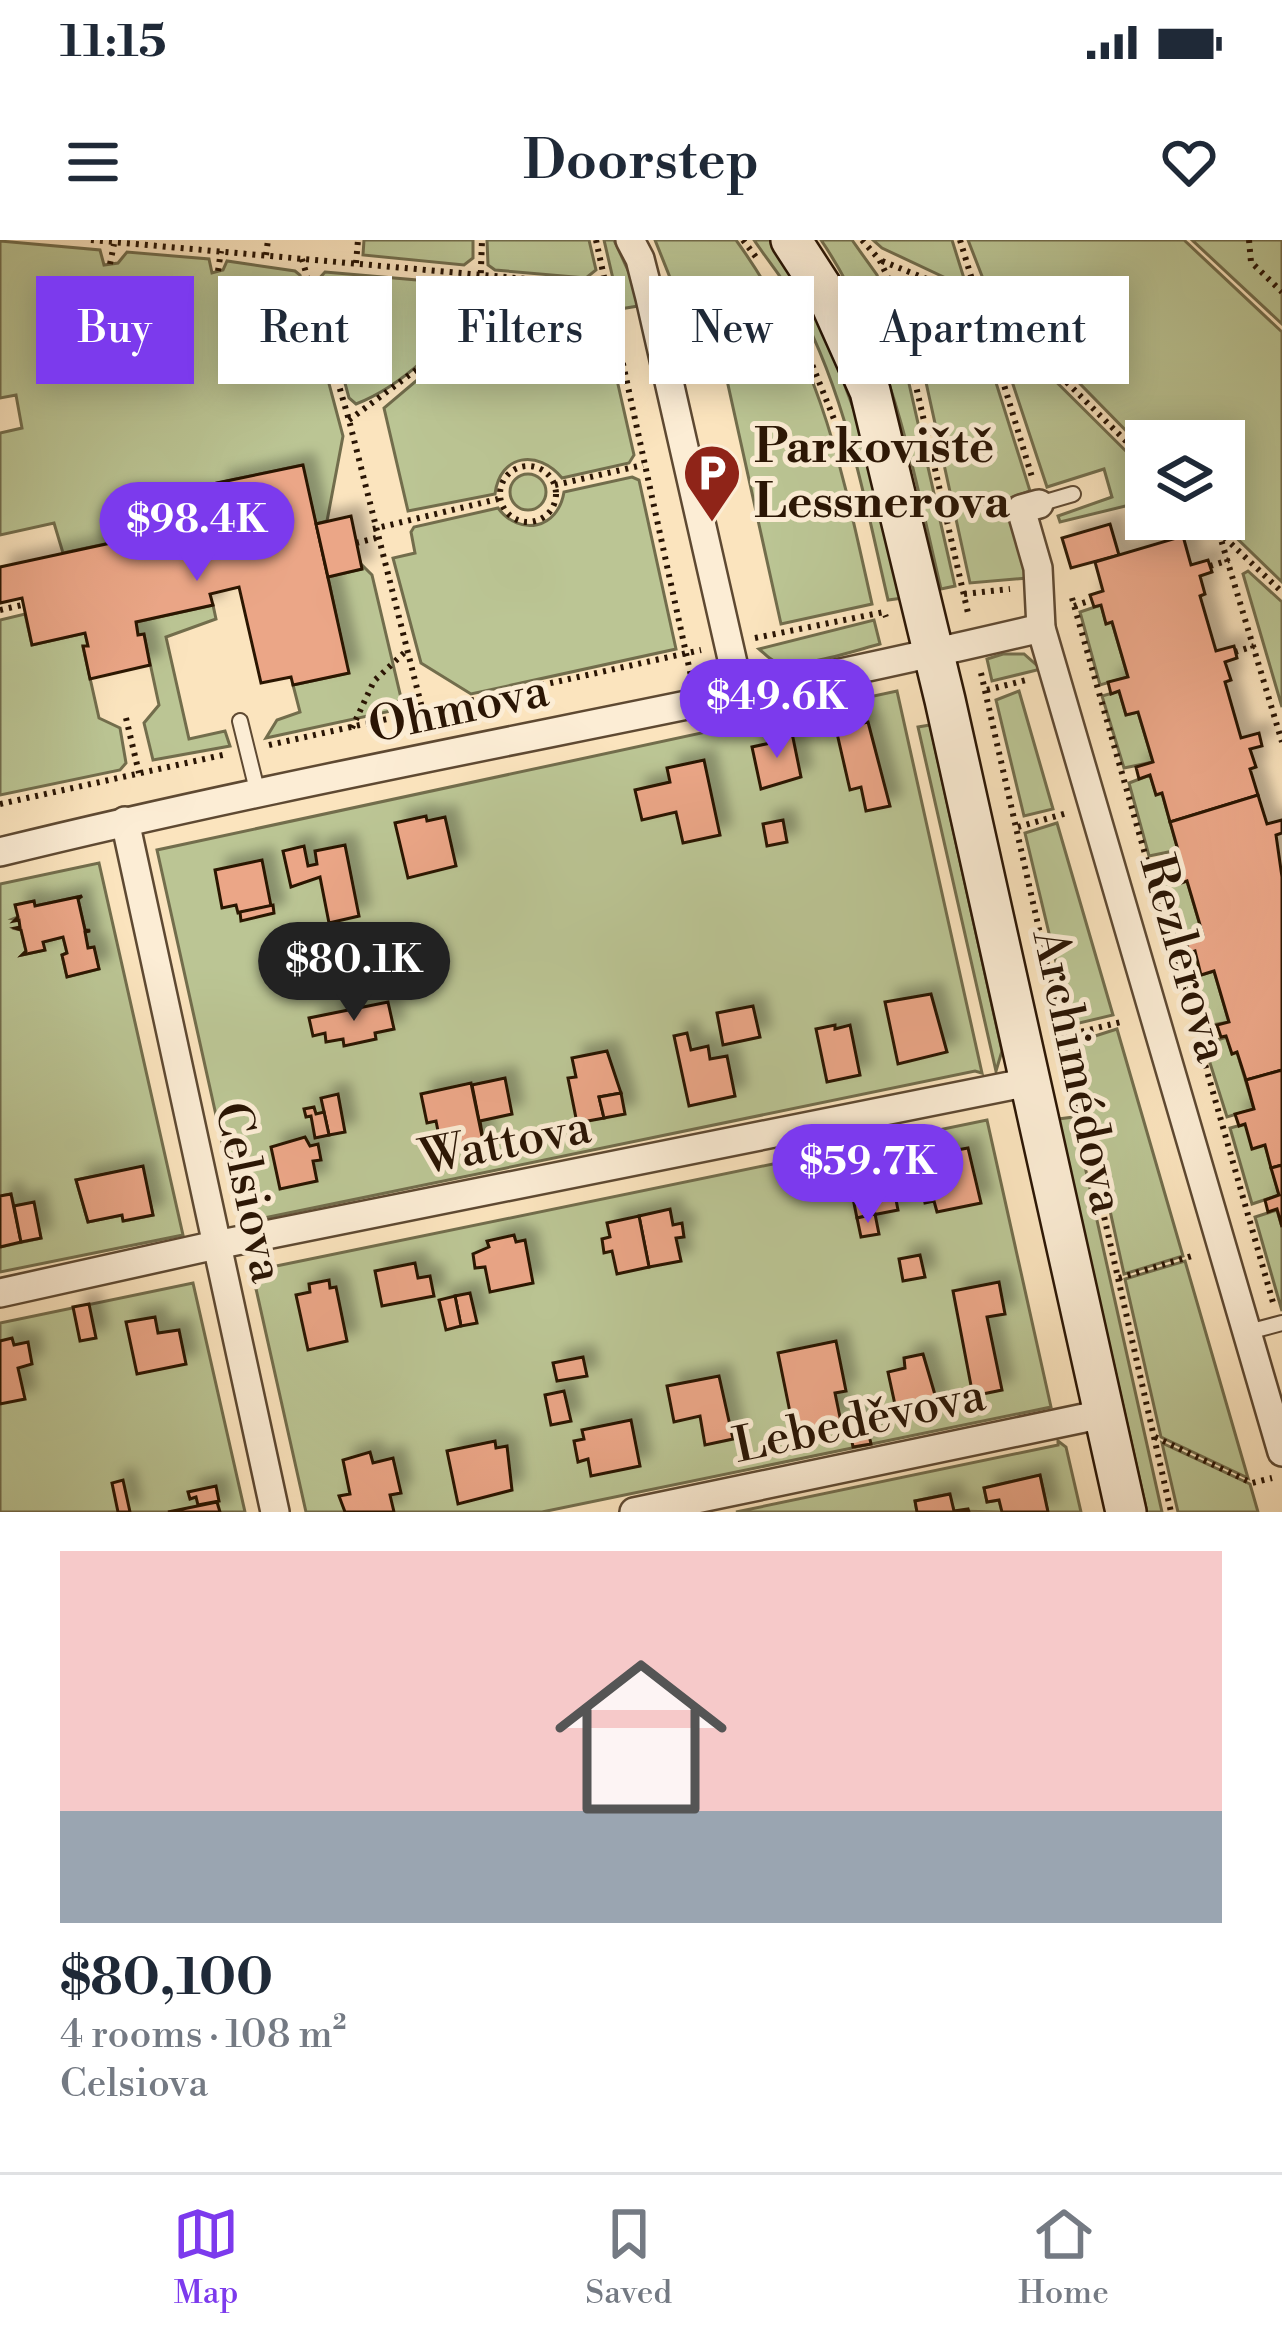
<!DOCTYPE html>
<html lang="en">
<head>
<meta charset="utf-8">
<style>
  :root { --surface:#fff; --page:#f2f2f3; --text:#1f2937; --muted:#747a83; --line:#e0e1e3; --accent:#7c3aed }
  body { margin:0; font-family:"Libre Bodoni",serif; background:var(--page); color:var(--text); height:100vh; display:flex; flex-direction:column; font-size:45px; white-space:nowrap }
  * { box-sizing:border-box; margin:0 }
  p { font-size:39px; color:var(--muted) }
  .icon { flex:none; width:66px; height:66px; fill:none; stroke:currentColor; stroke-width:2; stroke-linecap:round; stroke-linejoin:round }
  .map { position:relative; height:1272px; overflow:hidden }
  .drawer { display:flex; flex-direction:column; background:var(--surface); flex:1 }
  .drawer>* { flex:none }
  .banner { position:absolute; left:36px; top:36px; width:1212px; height:108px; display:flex; gap:24px }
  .fabs { position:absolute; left:1125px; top:180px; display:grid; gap:24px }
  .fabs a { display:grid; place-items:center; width:120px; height:120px; border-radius:0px; background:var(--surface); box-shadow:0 6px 30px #0003; font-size:60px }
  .price { position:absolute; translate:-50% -102px; padding:0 27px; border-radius:42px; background:var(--accent); color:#fff; font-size:39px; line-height:78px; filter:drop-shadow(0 3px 6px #0008) }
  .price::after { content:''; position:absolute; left:50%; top:72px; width:36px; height:27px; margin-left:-18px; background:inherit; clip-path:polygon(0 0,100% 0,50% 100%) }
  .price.current { background:#222; color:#fff }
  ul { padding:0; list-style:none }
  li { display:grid; align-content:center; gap:24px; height:636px; padding:0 60px }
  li+li { border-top:3px solid var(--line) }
  li span { display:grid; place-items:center; height:372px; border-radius:0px; color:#555 }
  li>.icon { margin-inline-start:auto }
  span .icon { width:216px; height:216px; fill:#fffc; stroke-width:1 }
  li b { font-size:51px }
  .chip { padding:0 42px; border-radius:0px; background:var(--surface); box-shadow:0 6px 30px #0003; font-size:42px; line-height:108px }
  .chip.current { background:var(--accent); color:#fff }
  .status { display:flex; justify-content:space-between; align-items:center; height:84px; padding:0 60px; background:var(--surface); direction:ltr }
  .status svg { height:33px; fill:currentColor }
  header { display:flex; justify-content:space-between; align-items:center; height:156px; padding:0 60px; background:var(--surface); font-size:54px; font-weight:600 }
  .tab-bar { display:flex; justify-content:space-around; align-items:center; height:168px; border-top:3px solid var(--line); background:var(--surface); font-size:33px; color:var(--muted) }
  .tab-bar a { display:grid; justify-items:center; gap:6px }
  .tab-bar .current { color:var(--accent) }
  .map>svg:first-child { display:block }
</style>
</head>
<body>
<div class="status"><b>11:15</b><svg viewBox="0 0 49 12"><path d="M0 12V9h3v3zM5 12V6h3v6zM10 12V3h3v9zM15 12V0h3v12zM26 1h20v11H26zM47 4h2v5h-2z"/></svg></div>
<header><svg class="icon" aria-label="menu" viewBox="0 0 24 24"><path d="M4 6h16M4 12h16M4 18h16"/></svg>Doorstep<svg class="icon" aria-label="heart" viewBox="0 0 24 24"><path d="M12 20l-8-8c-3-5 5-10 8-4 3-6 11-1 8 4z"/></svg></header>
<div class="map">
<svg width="1282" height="1272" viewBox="0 0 1282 1272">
  <defs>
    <filter id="shadow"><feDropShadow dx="11" dy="-11" stdDeviation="6" flood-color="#0004"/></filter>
  </defs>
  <rect width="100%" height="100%" fill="#fbe4be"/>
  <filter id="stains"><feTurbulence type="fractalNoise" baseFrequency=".00167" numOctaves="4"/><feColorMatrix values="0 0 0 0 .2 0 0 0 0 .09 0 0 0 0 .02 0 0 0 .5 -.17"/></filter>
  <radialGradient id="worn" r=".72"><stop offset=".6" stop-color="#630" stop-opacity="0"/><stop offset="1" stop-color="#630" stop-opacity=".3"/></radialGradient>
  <g fill="#bbc594" stroke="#726d4c" stroke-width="3" fill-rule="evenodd">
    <path d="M364,0H473V18L464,25L363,15Z"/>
    <path d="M487,0H589L596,30L586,38L495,30L488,25Z"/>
    <path d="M604,0H614L644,65L620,69Z"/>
    <path d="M655,0H736C821,118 841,226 872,364L781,384L707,50L677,55Z"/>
    <path d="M754,0H774L816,68L861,189L903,358L888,360C864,257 845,147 791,53C780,35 766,18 754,0Z"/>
    <path d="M821,0H852L877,35L900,104L955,346L941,349C913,230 891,103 821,0Z"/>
    <path d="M873,0H952L967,48L882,8Z"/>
    <path d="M968,0H1184L1282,92V342L1217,279H1224V201H1146V211L987,49Z"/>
    <path d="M1192,0H1282V84Z"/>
    <path d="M0,1L100,10L104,25L118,23L127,12L209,19L212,33L223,30L227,21L295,31L300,35L343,196L327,281L316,284L302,225L218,243L227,289L197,295L194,285L63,313L54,283L0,295V193L22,188L16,155L0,158Z"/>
    <path d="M325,32L463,44L472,59C451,101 400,147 356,164L349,158L317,41Z"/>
    <path d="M914,40L972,66L1030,251L1007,259L1028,326L1027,338L970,343L906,51L909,42Z"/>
    <path d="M498,48L588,56L600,65L634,215L629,223L562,238C538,209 500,214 495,254L408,271L384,168L461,103L489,53Z"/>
    <path d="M996,82L1146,231V261L1060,282L1058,276L1112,257L1104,229L1047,247L993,84Z"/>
    <circle cx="528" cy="252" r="18"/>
    <path d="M632,237L639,240L676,409L471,454L421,423L393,318L415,313L411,292L414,287L498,268C520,297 558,289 564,252Z"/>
    <path d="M361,324L372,335L401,458L391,471L266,498L277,480L300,472L293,445L348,433L328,337L361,329Z"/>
    <path d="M1248,331L1282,362V467L1243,334Z"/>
    <path d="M213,365L216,379L166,397L189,499L225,491L230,506L153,520L144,483L159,465L144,395H138L136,382Z"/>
    <path d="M1101,365L1106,383L1112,382L1128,437L1100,445L1080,372Z"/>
    <path d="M25,374L32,405L85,393L88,406L83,407L99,478L120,488L126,523L120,530L0,555V380Z"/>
    <path d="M874,380L880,404C856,410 796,431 774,421C768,418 764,413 759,409Z"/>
    <path d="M1003,414H1024L1041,429L992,441L987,419Z"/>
    <path d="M897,451L982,833L975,831L240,983L157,610Z"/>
    <path d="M1019,451L1053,569L1024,576L996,460Z"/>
    <path d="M1119,451L1126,475L1138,472L1153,522L1124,528L1102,456Z"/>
    <path d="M930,485L1002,811L996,831L918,487Z"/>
    <path d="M1150,535L1156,554L1162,553L1178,610L1149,616L1129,543Z"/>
    <path d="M1057,583L1113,775L1071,785L1025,593Z"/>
    <path d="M99,623L183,995L0,1032V1007L41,998L33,963L14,966L11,954L0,956V644ZM82,656L78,659L85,690H90L85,692L88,708H94L99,729L67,737L62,715L67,713L63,697L43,702L44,710L22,715L26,711L21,690L16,689L20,687L19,680L13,679L18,677L16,665L34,661L35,666ZM142,927L153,975L124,981L122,975L88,982L76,940Z"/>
    <path d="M1176,624L1187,641L1203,695L1179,703L1154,631Z"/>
    <path d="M1196,714L1201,735L1214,731L1229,782L1200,787L1180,718Z"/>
    <path d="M1117,789L1183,1016L1124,1034L1073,803Z"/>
    <path d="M1227,797L1232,814L1237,812L1254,869L1227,877L1204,804Z"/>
    <path d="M1074,877L1162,1272H1147L1058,879Z"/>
    <path d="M987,880L1051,1167L542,1272H306L252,1031Z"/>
    <path d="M1245,884L1265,905L1279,955L1252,964L1230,888Z"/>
    <path d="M1277,970L1282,987V1071L1255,977Z"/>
    <path d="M1185,1021L1248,1238L1161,1197L1125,1039Z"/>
    <path d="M193,1043L245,1272H0V1083Z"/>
    <path d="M1058,1201L1066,1207L1081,1272H1048L1040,1235L984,1248L987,1262L999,1260L1002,1272L954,1271L949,1254L915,1261L917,1272H736L1058,1205Z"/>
    <path d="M1162,1203L1250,1244L1258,1272H1178Z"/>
  </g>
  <g fill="#eba687" stroke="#2a1504" stroke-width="3" filter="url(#shadow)">
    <path d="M303,225L349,433L293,445L291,437L261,443L239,347L210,354L213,365L136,382L138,395L144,394L150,425L90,439L83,406H88L85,393L32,405L22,358L0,363V327L194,285L197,295L227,289L217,243Z"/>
    <path d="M351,276L362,329L328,337L316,284Z"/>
    <path d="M1110,284L1119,315L1071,328L1062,298Z"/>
    <path d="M1183,296L1191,325L1208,320L1212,332L1200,336L1205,354L1200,356L1216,411L1234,406L1237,418L1225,422L1231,440L1225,442L1241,498L1259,493L1262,506L1250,509L1256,527L1250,529L1258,555L1170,582L1162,553L1156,555L1150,535L1139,539L1136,527L1153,522L1138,472L1126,475L1119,451L1111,454L1108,442L1128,437L1112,382L1106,384L1101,365L1094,367L1090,355L1103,351L1095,322Z"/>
    <path d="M868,482L890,566L866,571L861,547L850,550L836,489Z"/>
    <path d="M792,493L801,537L761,549L752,507L775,502L774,497Z"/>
    <path d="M704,520L720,595L683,603L676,572L642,580L635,550L670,542L667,528Z"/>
    <path d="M1258,555L1267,584L1282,580V593L1276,595L1282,637V830L1246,840L1237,812L1232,814L1226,796L1221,797L1217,785L1229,782L1214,731L1201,735L1195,711L1189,713L1186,700L1203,695L1187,641L1181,643L1171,612L1178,610L1170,582Z"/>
    <path d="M426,576L427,581L445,577L456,626L408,638L395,583Z"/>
    <path d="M783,580L787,602L767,606L763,584Z"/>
    <path d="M345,605L359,676L329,683L320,637L291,647L283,611L304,606L308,626L317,624L315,611Z"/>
    <path d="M262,620L271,666L238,673L236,665L222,668L215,630Z"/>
    <path d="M82,656L78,659L85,690L90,691L85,692L88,708L94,707L99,729L67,737L62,715L67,713L63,697L43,702L45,710L22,715L26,711L21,690L15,688L20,687L19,680L14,681L18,677L15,665L34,661L35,666Z"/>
    <path d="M273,665L274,673L241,681L240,672Z"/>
    <path d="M931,754L947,812L898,824L885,762Z"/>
    <path d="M388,762L394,789L375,793L376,799L344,806L343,799L326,802L325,793L313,796L309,778Z"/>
    <path d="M753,766L760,797L723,805L717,773Z"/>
    <path d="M835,785V789L850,785L860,835L827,842L816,789Z"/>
    <path d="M687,793L691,810L708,806L710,819L727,816L735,856L689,866L674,796Z"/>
    <path d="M607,811L621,853L599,857L604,878L577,883L568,838L576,837L572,818Z"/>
    <path d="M1282,830V925L1271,928L1265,905L1252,909L1245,884L1239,886L1235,874L1254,869L1246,840Z"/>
    <path d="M505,838L512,874L480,881L484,906L472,845Z"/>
    <path d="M471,843L484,906L442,911L436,881L427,883L421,854Z"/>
    <path d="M621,853L625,874L604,878L599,857Z"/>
    <path d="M338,854L345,892L329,895L321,858Z"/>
    <path d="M314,867L316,874L324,872L329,895L315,898L311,876L306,877L304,869Z"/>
    <path d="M305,897L310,906L318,904L321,920L313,921L317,941L280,949L271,907Z"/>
    <path d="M968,908L981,963L937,972L934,961L925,963L919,934L928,932L924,916Z"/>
    <path d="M887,914L898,970L857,978L849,939L864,937L861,919Z"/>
    <path d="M1282,925V987L1277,969L1268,972L1265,960L1279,955L1271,928Z"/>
    <path d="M143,926L153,975L123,981L122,975L88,982L76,940Z"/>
    <path d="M11,954L21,1002L0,1007V956Z"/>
    <path d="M34,962L41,998L21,1002L14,966Z"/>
    <path d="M670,969L673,985L682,983L684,997L676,998L681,1021L649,1027L639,976Z"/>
    <path d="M875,974L879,994L861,997L857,978Z"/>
    <path d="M639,976L649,1027L617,1034L612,1011L604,1013L602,999L610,997L607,983Z"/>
    <path d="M514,995L516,1002L525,1000L533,1043L490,1052L485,1027L475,1028L473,1014L489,1007L487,1001Z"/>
    <path d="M920,1015L925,1037L903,1041L899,1019Z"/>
    <path d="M415,1023L418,1038L430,1036L434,1056L382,1066L375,1031Z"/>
    <path d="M329,1040L330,1048L336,1047L347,1101L308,1110L296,1055L310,1052L309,1044Z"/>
    <path d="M999,1042L1005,1074L987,1077L1002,1150L973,1156L953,1051Z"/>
    <path d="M470,1053L477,1083L461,1086L455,1056Z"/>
    <path d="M455,1056L461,1086L446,1090L439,1060Z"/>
    <path d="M89,1064L96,1098L80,1101L73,1067Z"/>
    <path d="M155,1077L158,1093L179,1090L186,1124L137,1134L126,1082Z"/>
    <path d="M12,1098L14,1105L28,1102L32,1124L18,1128L25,1159L0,1164V1101Z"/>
    <path d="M836,1101L846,1151L835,1153L841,1182L794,1192L778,1113Z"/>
    <path d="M923,1114L938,1165L897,1174L888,1132L905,1128L904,1118Z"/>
    <path d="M583,1117L587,1136L557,1141L553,1123Z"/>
    <path d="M719,1136L733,1199L705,1205L700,1176L674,1182L667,1146Z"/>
    <path d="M564,1151L571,1181L551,1185L545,1155Z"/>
    <path d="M865,1177L871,1204L853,1207L848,1180Z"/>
    <path d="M631,1180L640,1226L591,1236L588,1219L578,1222L574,1201L584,1199L582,1190Z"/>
    <path d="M495,1201L496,1208L507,1206L512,1250L458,1264L447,1211Z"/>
    <path d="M370,1212L373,1223L393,1218L401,1253L390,1255L394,1272H345L339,1256L350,1254L343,1220Z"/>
    <path d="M1040,1235L1048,1272H1002L999,1260L987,1262L984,1248Z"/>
    <path d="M123,1240L130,1272H118L112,1243Z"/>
    <path d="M216,1246L219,1261L198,1265L196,1257L190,1259L188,1252Z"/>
    <path d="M950,1254L954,1271L968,1269L969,1272H917L915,1261Z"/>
    <path d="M217,1262L220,1272H168Z"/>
  </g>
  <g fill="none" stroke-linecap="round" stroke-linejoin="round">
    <defs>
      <g id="lane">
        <path d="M1039,264L1073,254"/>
        <path d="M240,481L258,554"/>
        <path d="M1248,1092L1282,1083"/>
      </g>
      <g id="street">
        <path d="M630,0L640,19L650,58L740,454"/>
        <path d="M1039,264L1021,269L1038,328L1041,388L1282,1212"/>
        <path d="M125,581L275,1272"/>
        <path d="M0,612C345,527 695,470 1041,388"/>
        <path d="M0,1053L216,1005L1029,842"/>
        <path d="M634,1272L1103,1174"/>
      </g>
      <path id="secondary" d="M791,0L828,57L870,151L945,460L1126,1272"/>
    </defs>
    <use href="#lane" stroke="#5e4932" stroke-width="18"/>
    <use href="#street" stroke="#5e4932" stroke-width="32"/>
    <use href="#secondary" stroke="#2a1504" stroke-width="44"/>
    <g stroke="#2a1504" stroke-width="6" stroke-dasharray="3 6" stroke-linecap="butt">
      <path d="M91,0L606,46"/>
      <path d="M596,0L691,436"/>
      <path d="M743,0L759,21"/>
      <path d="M862,0L879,19L894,50L968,373"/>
      <path d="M960,0L1032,237"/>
      <path d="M1249,0L1251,22L1282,52"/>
      <path d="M266,15L268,0"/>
      <path d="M302,19L349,180L423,472"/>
      <path d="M882,21L979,60L998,74L1146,221"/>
      <path d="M356,23L358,0"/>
      <path d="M110,24L114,4"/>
      <path d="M218,31L221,11"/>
      <path d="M789,67L840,194"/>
      <path d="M349,180L459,98L480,56L482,0"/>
      <circle cx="528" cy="254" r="28"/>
      <path d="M555,245L643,225"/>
      <path d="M1205,279L1282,352"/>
      <path d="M373,289L498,259"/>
      <path d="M1219,293L1282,502"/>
      <path d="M356,303L376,298"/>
      <path d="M1210,326L1229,320"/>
      <path d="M964,354L1010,349"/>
      <path d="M1072,358L1274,1066"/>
      <path d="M1074,366L1092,360"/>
      <path d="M0,370L22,365"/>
      <path d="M755,398L884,372L886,377"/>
      <path d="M1235,412L1254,406"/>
      <path d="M981,433L1171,1272"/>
      <path d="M987,450L1026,440"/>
      <path d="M126,478L139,533"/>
      <path d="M352,488L374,441L406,411"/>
      <path d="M269,505L701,410"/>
      <path d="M0,564L227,514"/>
      <path d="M1018,587L1067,573"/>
      <path d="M1064,796L1125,781"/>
      <path d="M1119,1038L1195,1015"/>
      <path d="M1155,1197L1252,1243L1272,1238"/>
    </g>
    <use href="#lane" stroke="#fcedd5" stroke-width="14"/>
    <use href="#street" stroke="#fcedd5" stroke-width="27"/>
    <use href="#secondary" stroke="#fcedd5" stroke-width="39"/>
  </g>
  <defs>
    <symbol id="parking-pin" viewBox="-11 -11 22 30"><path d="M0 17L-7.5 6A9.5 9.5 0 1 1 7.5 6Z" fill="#8f2418" stroke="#fcedd5"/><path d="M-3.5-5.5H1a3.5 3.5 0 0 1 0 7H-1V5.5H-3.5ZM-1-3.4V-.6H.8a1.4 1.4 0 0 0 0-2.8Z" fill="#fff"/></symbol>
  </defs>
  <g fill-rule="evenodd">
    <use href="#parking-pin" x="679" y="200" width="66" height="90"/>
  </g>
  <g text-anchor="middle" stroke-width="10" stroke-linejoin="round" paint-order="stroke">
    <g font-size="48" font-weight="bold" fill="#2a1504" stroke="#fcedd5" text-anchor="start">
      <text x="754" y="222">Parkoviště<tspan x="754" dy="55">Lessnerova</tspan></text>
    </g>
    <g font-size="48" fill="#2a1504" stroke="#fcedd5">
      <text transform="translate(458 467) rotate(-12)" y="17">Ohmova</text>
      <text transform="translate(1186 718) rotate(74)" y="17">Rezlerova</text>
      <text transform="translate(1080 831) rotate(78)" y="17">Archimédova</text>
      <text transform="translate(505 901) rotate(-11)" y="17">Wattova</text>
      <text transform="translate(251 952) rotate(78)" y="17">Celsiova</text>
      <text transform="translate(859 1179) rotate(-12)" y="17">Lebeděvova</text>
    </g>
  </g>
  <rect width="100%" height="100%" filter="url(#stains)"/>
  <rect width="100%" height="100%" fill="url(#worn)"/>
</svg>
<div class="fabs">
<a><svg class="icon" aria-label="layers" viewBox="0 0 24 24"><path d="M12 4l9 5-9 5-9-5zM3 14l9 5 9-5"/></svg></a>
</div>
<b class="price" style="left:197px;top:344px">$98.4K</b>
<b class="price" style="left:777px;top:521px">$49.6K</b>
<b class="price current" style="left:354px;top:784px">$80.1K</b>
<b class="price" style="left:868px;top:986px">$59.7K</b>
<div class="banner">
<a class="chip current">Buy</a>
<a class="chip">Rent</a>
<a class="chip">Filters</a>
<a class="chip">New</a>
<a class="chip">Apartment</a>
</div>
</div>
<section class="drawer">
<ul>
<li><span style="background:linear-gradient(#f6c9c9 70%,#9aa5b1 0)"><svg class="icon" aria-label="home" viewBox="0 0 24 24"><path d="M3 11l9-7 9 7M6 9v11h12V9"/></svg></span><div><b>$80,100</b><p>4 rooms · 108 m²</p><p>Celsiova</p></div></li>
</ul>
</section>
<nav class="tab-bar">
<a class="current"><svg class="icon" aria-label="map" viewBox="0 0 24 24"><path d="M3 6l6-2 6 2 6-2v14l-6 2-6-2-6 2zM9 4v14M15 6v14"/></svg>Map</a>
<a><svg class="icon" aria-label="saved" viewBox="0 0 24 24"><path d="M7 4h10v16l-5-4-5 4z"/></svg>Saved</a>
<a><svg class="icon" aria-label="home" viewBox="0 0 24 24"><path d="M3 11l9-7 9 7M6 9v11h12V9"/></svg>Home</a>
</nav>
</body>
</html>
